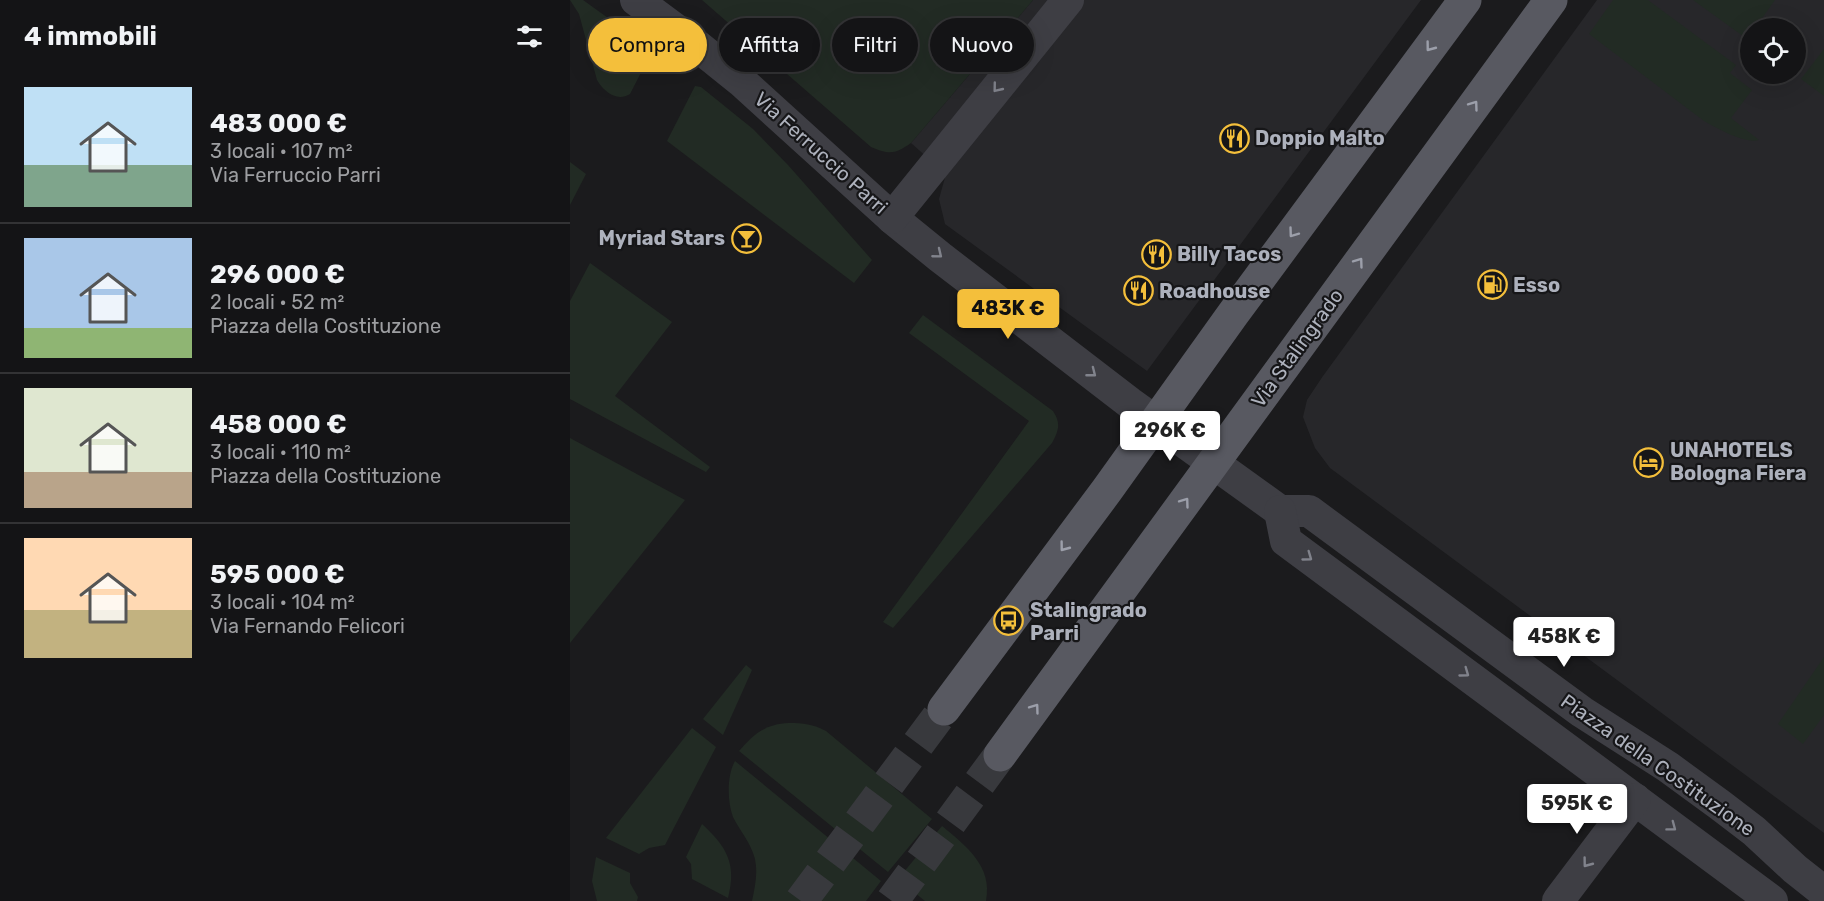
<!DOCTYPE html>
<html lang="it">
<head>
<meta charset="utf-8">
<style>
  :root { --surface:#141416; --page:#212123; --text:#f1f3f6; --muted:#9d9ea1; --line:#333335; --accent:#f4bf3b }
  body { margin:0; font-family:Rubik,sans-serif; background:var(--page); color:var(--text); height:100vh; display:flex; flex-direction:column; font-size:22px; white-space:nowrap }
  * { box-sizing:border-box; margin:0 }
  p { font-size:20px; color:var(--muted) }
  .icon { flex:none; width:33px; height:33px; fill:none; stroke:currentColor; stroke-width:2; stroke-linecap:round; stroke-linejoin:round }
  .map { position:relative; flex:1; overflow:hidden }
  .sheet { display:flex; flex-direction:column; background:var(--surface); width:570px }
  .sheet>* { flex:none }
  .banner { position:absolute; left:18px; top:18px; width:570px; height:54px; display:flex; gap:12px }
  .controls { position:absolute; left:1170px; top:18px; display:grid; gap:12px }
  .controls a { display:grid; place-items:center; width:66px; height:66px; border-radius:50%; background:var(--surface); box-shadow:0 6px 24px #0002,0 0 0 2px var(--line); font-size:30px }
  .price { position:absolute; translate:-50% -51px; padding:0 14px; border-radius:6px; background:#fff; color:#222; font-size:20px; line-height:39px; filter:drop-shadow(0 2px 3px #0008) }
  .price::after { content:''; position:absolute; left:50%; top:36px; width:18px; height:14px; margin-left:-9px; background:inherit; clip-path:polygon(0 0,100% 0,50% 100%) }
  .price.current { background:var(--accent); color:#111 }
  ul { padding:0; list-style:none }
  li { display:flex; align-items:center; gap:18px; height:150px; padding:0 24px }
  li+li { border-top:2px solid var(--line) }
  li span { display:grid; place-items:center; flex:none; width:168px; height:120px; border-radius:0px; color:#555 }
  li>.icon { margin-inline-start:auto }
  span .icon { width:72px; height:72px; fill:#fffc; stroke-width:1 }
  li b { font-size:26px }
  h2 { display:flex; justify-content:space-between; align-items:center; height:72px; padding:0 24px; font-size:26px }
  .pill { padding:0 21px; border-radius:27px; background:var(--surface); box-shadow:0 6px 24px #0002,0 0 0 2px var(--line); font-size:21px; line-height:54px }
  .pill.current { background:var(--accent); color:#111 }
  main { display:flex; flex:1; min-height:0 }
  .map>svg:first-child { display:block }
</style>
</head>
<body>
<main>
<section class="sheet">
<h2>4 immobili<svg class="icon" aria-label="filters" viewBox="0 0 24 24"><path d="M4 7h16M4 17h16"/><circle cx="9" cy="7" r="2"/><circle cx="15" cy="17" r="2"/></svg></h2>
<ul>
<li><span style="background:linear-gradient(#bfe0f5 65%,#7fa58c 0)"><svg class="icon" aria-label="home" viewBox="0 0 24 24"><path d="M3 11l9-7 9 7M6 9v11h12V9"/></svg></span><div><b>483 000 €</b><p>3 locali · 107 m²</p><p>Via Ferruccio Parri</p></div></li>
<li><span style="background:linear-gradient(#a9c7e8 75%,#8fb573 0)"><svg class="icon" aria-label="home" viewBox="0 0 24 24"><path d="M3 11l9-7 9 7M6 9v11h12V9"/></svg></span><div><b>296 000 €</b><p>2 locali · 52 m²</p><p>Piazza della Costituzione</p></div></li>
<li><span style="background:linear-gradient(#dfe7d0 70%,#b9a48a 0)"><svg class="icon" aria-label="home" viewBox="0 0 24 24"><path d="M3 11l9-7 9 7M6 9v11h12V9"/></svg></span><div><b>458 000 €</b><p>3 locali · 110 m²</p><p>Piazza della Costituzione</p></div></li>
<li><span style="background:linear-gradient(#ffd9b3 60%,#c2b280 0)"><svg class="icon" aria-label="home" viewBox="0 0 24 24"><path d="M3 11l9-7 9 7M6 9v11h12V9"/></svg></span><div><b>595 000 €</b><p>3 locali · 104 m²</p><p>Via Fernando Felicori</p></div></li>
</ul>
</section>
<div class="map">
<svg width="1254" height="901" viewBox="0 0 1254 901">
  <rect width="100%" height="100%" fill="#1b1b1d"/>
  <g fill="#27272a" fill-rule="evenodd">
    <path d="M463,0H851L577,371L375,224L369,199L376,174L341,143Z"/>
    <path d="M1027,0H1254V833L760,468L745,448L733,417L737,400L753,376ZM1180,28H1226V74H1180Z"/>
  </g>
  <g fill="#222b24">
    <path d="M0,0H13L45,23L49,18L81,40L83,46L82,51L60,94C47,102 34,92 27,80L9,14Z"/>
    <path d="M132,0H463L341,143C325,154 320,155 301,147Z"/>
    <path d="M1043,0H1078L1166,65L1160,73L1182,90L1161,118L1189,140C1174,144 1147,128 1134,121L1019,34Z"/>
    <path d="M1123,0H1205L1185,28H1180V34L1177,39Z"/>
    <path d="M1254,49V96L1231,79Z"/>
    <path d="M125,86L131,87L183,129L218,165L302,260L284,283L97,141Z"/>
    <path d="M0,162L16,174L0,205Z"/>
    <path d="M20,263L102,322L45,396L140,467L136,472L0,399V301Z"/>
    <path d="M353,315L483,411C491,423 489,430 482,443L323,628L313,622L459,421L339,333Z"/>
    <path d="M0,438L115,500L0,643Z"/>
    <path d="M1254,657V715L1233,744L1208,724Z"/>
    <path d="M176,665L182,670L153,735L133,719Z"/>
    <path d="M219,723C233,723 243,724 256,731L362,819L318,872L169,751C184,734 195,724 219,723Z"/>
    <path d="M122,728L146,747L95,845L79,848L69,854L36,838Z"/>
    <path d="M165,761L311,881L296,901H182C185,887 188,873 185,859C181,843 170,831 163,817C157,801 157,775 165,761Z"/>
    <path d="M132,824C157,847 167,864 158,898L122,879L121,864L116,857Z"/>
    <path d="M372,826C396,846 423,866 416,901H355L328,879Z"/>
    <path d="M26,857L60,873V883L68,897L67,901H27L22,881Z"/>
  </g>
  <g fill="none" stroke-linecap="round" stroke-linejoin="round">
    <g stroke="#38393d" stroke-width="33" stroke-dasharray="33 16" stroke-linecap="butt">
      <path d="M231,901L374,709"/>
      <path d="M322,901L430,755"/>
    </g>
    <g stroke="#3e3e44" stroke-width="32">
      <path d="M66,0L120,40L171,81L322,218L370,257L560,403L710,511H739L1012,712L1098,767L1150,805L1184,831L1225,869L1254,892"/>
      <path d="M322,218L498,0"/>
      <path d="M710,511L716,541L1202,901"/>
      <path d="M988,901L1065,799"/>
    </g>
    <g stroke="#585961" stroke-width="33">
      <path d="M374,709L537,490L663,314L895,0"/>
      <path d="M430,755L981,0"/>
    </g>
  </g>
  <defs><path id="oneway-chevron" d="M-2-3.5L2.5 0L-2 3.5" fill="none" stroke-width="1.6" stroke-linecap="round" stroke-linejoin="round" transform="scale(1.5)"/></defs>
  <g stroke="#9c9faa">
    <use href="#oneway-chevron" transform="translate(860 47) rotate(127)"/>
    <use href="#oneway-chevron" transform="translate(904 105) rotate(-54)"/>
    <use href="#oneway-chevron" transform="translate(723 233) rotate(126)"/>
    <use href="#oneway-chevron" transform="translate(789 262) rotate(-54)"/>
    <use href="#oneway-chevron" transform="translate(615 502) rotate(-54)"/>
    <use href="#oneway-chevron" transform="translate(494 547) rotate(127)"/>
    <use href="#oneway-chevron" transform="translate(465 708) rotate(-54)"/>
  </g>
  <g stroke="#81838c">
    <use href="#oneway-chevron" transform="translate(427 88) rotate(129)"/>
    <use href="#oneway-chevron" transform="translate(368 254) rotate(39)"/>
    <use href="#oneway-chevron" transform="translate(522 373) rotate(38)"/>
    <use href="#oneway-chevron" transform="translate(738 557) rotate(36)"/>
    <use href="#oneway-chevron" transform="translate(895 673) rotate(36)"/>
    <use href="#oneway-chevron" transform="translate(1102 827) rotate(37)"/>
    <use href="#oneway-chevron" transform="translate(1017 863) rotate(127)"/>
  </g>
  <defs>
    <symbol id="restaurant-ring" viewBox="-11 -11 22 22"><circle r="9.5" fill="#161618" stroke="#f4bf3b" stroke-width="1.5"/><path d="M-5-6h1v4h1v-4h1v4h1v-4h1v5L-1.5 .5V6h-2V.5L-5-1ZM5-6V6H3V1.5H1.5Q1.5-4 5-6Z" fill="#f4bf3b"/></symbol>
    <symbol id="bar-ring" viewBox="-11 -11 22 22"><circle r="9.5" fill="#161618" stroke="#f4bf3b" stroke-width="1.5"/><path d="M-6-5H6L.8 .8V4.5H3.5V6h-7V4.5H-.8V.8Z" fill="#f4bf3b"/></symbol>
    <symbol id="fuel-ring" viewBox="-11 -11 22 22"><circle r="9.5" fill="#161618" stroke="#f4bf3b" stroke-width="1.5"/><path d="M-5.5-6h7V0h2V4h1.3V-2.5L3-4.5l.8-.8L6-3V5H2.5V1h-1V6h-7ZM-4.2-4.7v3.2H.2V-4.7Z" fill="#f4bf3b"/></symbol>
    <symbol id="hotel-ring" viewBox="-11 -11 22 22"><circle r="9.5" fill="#161618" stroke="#f4bf3b" stroke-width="1.5"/><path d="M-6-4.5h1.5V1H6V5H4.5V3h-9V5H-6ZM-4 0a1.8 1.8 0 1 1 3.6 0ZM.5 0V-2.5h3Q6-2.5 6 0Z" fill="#f4bf3b"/></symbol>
    <symbol id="bus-ring" viewBox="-11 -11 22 22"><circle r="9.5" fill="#161618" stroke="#f4bf3b" stroke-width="1.5"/><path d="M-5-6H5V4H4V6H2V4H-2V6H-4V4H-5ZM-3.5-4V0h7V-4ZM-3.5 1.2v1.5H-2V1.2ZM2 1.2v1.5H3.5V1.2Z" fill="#f4bf3b"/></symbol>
  </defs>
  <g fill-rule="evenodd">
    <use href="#restaurant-ring" x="648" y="122" width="33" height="33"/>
    <use href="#bar-ring" x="160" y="222" width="33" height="33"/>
    <use href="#restaurant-ring" x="570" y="238" width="33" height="33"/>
    <use href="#fuel-ring" x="906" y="268" width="33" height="33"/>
    <use href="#restaurant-ring" x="552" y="274" width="33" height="33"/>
    <use href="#hotel-ring" x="1062" y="446" width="33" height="33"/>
    <use href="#bus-ring" x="422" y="604" width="33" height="33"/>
  </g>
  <g text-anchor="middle" stroke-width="4.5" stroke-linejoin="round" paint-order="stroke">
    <g font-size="20" font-weight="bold" fill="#adb1bc" stroke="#161618" text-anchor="start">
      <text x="685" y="145">Doppio Malto</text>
      <text x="155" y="245" text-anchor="end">Myriad Stars</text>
      <text x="607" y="261">Billy Tacos</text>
      <text x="943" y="292">Esso</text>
      <text x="589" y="298">Roadhouse</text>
      <text x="1100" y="457">UNAHOTELS<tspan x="1100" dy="23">Bologna Fiera</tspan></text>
      <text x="460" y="617">Stalingrado<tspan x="460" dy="23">Parri</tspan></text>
    </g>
    <g font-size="20" fill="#adb1bc" stroke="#161618">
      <text transform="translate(251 153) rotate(42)" y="7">Via Ferruccio Parri</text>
      <text transform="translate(727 348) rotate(-54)" y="7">Via Stalingrado</text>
      <text transform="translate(1088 765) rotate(35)" y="7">Piazza della Costituzione</text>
    </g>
  </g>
</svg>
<div class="controls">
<a><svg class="icon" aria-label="locate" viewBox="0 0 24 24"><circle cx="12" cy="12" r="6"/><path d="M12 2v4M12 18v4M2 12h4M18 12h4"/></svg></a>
</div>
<b class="price current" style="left:438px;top:340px">483K €</b>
<b class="price" style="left:600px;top:462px">296K €</b>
<b class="price" style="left:994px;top:668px">458K €</b>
<b class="price" style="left:1007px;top:835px">595K €</b>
<div class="banner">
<a class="pill current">Compra</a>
<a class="pill">Affitta</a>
<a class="pill">Filtri</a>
<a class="pill">Nuovo</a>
</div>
</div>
</main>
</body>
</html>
